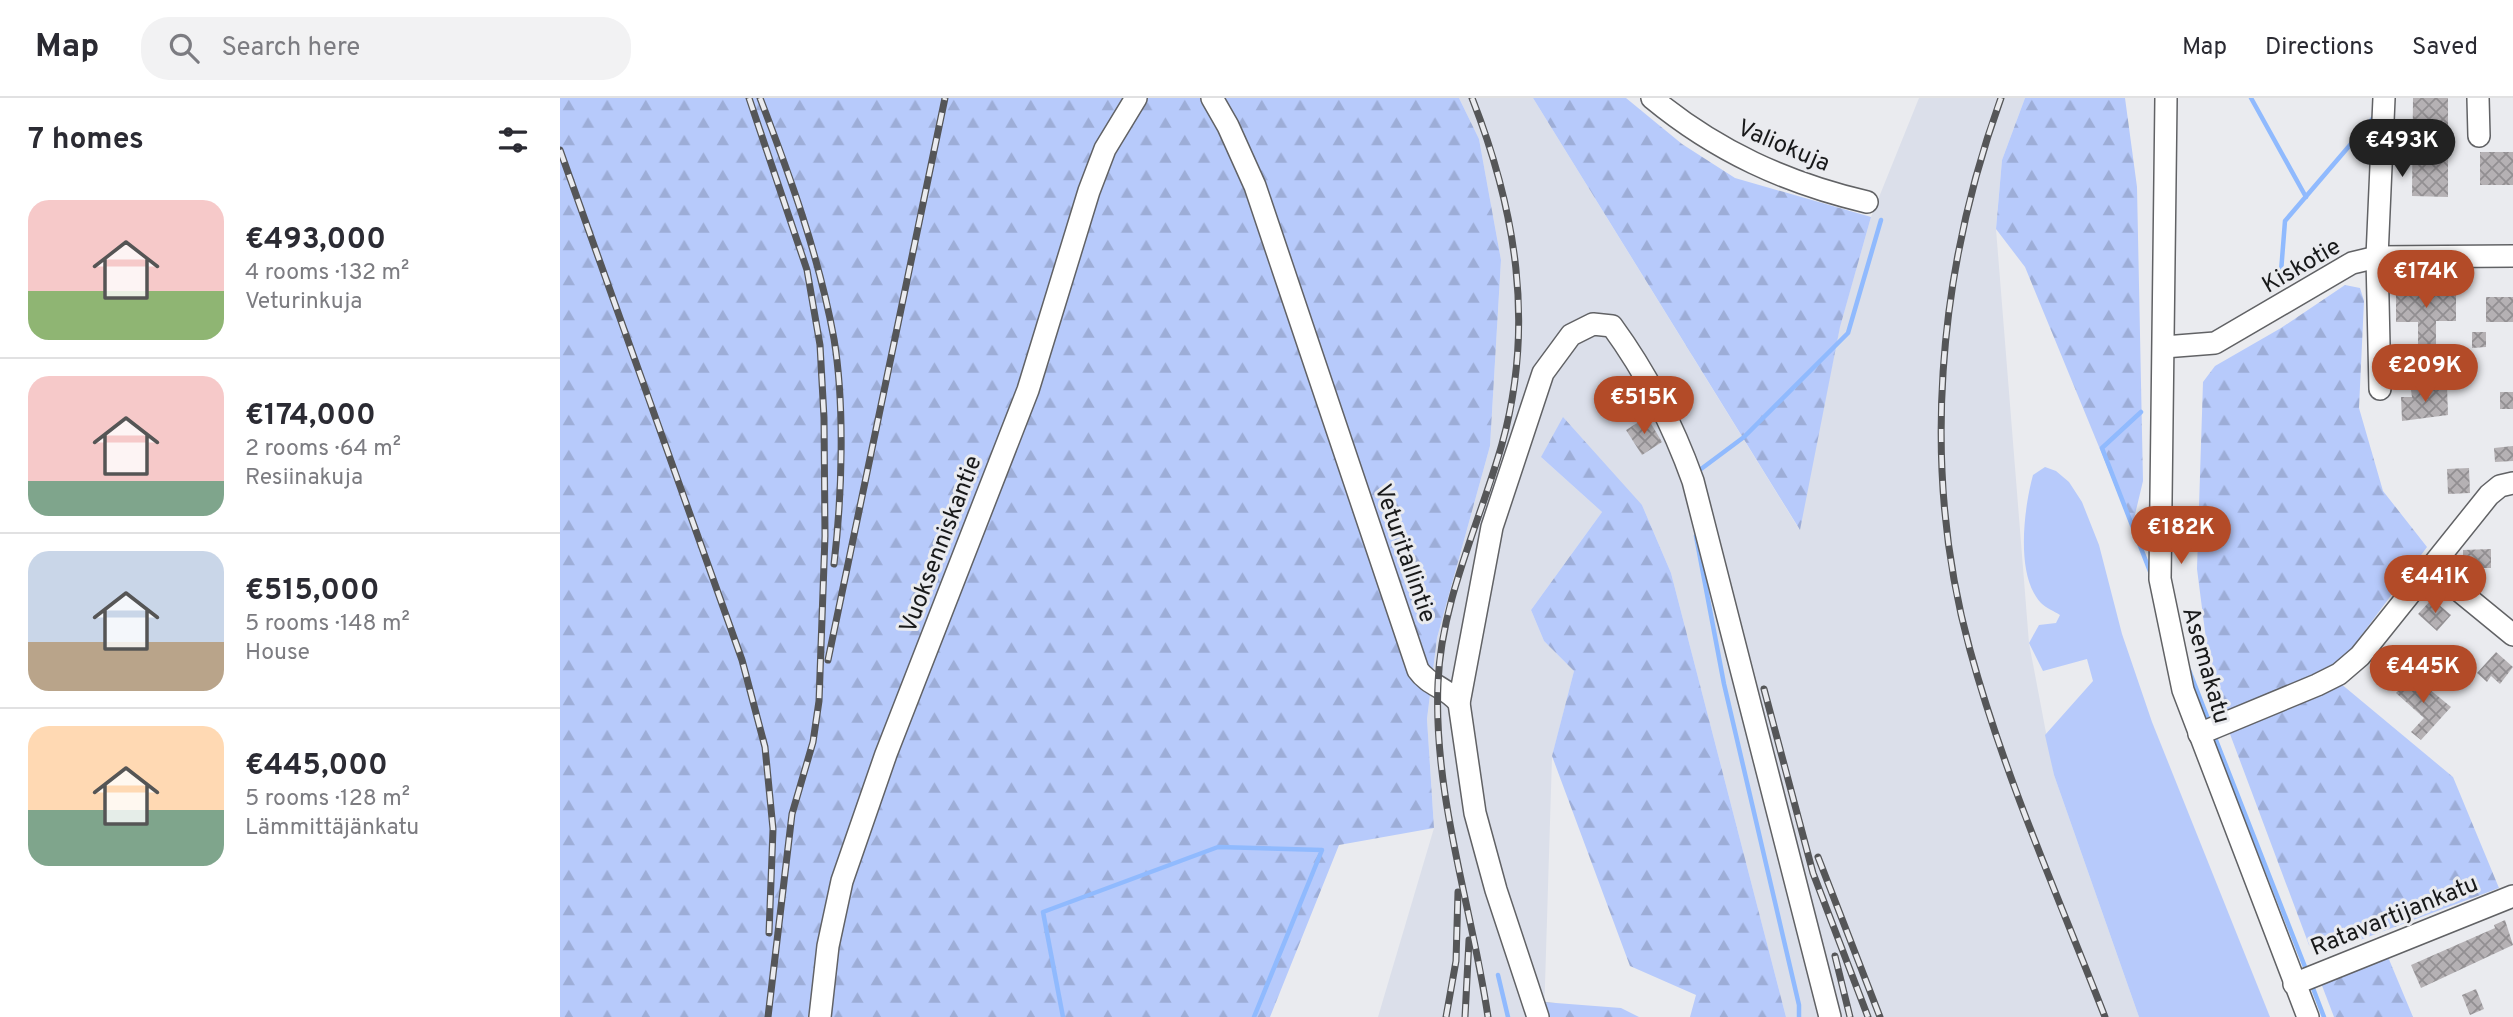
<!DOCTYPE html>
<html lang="en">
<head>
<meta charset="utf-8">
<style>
  :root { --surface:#fff; --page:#f2f2f3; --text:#2b2b33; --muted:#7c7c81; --line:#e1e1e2; --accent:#b34b28 }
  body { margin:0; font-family:Overpass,sans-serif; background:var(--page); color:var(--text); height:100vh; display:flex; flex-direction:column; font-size:26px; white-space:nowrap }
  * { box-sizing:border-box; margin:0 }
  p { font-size:23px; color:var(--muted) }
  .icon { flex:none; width:38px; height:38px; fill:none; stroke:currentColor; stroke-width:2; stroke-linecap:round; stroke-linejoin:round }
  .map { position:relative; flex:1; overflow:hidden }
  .panel { display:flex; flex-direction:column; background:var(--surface); width:560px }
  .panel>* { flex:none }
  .price { position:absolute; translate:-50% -60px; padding:0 16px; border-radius:24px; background:var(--accent); color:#fff; font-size:23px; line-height:46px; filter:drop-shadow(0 2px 4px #0008) }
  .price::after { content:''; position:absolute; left:50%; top:42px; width:21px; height:16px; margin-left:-10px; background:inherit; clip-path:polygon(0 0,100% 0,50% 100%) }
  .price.current { background:#222; color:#fff }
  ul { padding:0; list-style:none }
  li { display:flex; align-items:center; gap:21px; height:175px; padding:0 28px }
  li+li { border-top:2px solid var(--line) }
  li span { display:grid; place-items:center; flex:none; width:196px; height:140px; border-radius:21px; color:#555 }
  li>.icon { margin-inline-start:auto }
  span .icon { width:84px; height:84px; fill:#fffc; stroke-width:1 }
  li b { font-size:30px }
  h2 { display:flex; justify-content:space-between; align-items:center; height:84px; padding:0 28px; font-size:30px }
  header { display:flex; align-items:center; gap:42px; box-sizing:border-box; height:98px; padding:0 35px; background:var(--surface); border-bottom:2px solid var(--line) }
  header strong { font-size:33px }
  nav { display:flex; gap:38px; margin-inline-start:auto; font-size:24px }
  .search { width:490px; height:63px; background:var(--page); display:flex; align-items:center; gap:18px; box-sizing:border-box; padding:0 24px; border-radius:28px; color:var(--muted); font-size:26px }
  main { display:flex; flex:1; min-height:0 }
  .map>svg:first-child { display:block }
</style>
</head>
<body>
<header>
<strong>Map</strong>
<div class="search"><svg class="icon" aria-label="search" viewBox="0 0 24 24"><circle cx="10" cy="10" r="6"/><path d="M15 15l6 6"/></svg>Search here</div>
<nav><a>Map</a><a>Directions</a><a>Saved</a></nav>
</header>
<main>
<section class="panel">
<h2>7 homes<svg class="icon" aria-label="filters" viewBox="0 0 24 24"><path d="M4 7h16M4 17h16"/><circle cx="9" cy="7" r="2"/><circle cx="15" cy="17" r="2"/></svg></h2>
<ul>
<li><span style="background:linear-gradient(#f6c9c9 65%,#8fb573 0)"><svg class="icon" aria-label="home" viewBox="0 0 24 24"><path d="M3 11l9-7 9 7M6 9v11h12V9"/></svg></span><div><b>€493,000</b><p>4 rooms · 132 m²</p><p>Veturinkuja</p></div></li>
<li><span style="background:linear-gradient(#f6c9c9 75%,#7fa58c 0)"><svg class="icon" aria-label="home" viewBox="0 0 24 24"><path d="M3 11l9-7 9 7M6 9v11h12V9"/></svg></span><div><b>€174,000</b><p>2 rooms · 64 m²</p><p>Resiinakuja</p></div></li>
<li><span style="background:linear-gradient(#c9d6e8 65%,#b9a48a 0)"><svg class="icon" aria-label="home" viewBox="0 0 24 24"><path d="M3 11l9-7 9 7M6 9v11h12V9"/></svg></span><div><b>€515,000</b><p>5 rooms · 148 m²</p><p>House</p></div></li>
<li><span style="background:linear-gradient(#ffd9b3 60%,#7fa58c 0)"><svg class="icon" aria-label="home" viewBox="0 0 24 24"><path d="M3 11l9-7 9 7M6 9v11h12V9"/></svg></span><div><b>€445,000</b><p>5 rooms · 128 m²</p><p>Lämmittäjänkatu</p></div></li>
</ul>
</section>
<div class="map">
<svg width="1953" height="919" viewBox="0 0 1953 919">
  <defs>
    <pattern id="forest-firs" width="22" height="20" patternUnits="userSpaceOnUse" patternTransform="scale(1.75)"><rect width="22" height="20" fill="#b7cafb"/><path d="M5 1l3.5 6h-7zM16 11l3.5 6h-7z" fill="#9dadd7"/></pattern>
    <pattern id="building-cross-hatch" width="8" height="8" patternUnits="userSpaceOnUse" patternTransform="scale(1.75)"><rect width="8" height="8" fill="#b5b1b4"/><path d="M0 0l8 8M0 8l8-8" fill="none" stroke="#928f92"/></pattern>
  </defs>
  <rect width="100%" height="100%" fill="#eaebef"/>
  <path fill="#dbdfea" d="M899,0H973L1239,431L1280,228L1311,119L1359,0H1465L1442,62L1436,131L1469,545L1494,677L1579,919H1226L1111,475L1082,407L981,359L1042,414L971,512L984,543L1014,573L992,659L984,919H818L874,730L867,621L877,540L930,348L941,162L919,41Z"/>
  <path fill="#b7cafb" d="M1485,369L1496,373L1509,384L1522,404L1539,447L1562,536L1592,624L1710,919H1579L1494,677L1485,637L1533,583L1527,561L1483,573L1469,545L1479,527L1496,525L1500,517C1494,513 1486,510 1481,505C1455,478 1464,410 1473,377Z"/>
  <g fill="url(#forest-firs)">
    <path d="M0,0H899L919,41L941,162L930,348L877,540L867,621L874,730L779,747L710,919H0Z"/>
    <path d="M973,0H1066L1122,46L1175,80L1311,119L1280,229L1240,432Z"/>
    <path d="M1465,0H1565L1577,89L1583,383L1572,429L1465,169L1436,131L1442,62Z"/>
    <path d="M1785,187L1800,190L1804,203L1799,310L1823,393L1867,449L1792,550L1768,575L1893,679L1939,790L1765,855L1749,847L1652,588L1637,471L1643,284L1655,268L1721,230Z"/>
    <path d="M1003,319L1082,407L1111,475L1226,919H1130L1136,897L1070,868L992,658L1014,573L984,543L971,512L1042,414L981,359Z"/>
    <path d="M1828,859L1853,919H1774L1761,885Z"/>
    <path d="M983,904L1061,910L1079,919H989Z"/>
  </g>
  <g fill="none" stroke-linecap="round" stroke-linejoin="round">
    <g stroke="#90bafe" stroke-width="4.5">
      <path d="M1691,0L1746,99"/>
      <path d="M1721,174L1725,123L1814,19"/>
      <path d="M1581,314L1542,350L1591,476"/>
      <path d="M1137,374L1184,339L1288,235L1321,122"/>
      <path d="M1136,438L1164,586L1239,907V919"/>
      <path d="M1629,572L1650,626"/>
      <path d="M1654,637L1747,874"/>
      <path d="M938,877L948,919"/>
      <path d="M1751,885L1764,919"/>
      <path d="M503,919L483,814L658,749L762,752L694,919"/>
    </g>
  </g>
  <g fill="url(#building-cross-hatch)">
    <path d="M1853,0H1888V99L1852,98Z"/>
    <rect x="1920" y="54" width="33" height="33"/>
    <path d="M1859,187H1875L1876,193H1896V223H1876V247H1858V224H1836V194L1859,193Z"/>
    <rect x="1926" y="199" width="27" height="25"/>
    <path d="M1912,234H1926V249L1912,250Z"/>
    <path d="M1872,288H1887L1888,317L1842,323L1841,299H1852L1851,292L1872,291Z"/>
    <rect x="1940" y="294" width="13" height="17"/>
    <path d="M1087,319L1102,344L1082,357L1066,332Z"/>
    <path d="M1953,348V363L1935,364L1934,350Z"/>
    <path d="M1909,370L1910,395L1888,396L1887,371Z"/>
    <path d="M1931,451V470H1903V452Z"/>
    <path d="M1872,501L1891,517L1877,533L1858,516Z"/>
    <path d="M1936,554L1953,569L1940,586L1931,578L1927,584L1917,575Z"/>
    <path d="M1852,577L1891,609L1861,642L1851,634L1864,620L1836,595Z"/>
    <path d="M1945,822L1953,847L1861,890L1851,867L1935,830L1934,827Z"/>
    <path d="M1916,891L1924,911L1910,917L1902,897Z"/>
  </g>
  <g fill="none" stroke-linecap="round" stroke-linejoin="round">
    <defs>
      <g id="minor">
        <path d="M652,0L668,28L695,88L858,572C869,588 888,590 899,605L915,715L936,792L978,919"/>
        <path d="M1092,0C1156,53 1226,85 1307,104"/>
        <path d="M1606,0L1600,481L1623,592L1748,919"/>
        <path d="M1918,0L1919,38"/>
        <path d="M1604,249L1655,245L1792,165L1817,159L1953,158"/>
        <path d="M1820,291L1817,159L1824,0"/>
        <path d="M1870,469L1953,537"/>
        <path d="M899,605L932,429L983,275L1011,237L1033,226L1052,228C1087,276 1113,327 1133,383L1270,919"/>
        <path d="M1639,636L1757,587L1779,576L1800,558L1929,397L1940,388L1953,385"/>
        <path d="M1734,886L1953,798"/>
        <path d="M260,919L268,848L282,783L326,656L468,292L529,93L545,51L576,0"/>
      </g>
    </defs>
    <use href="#minor" stroke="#616265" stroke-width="24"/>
    <use href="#minor" stroke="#fff" stroke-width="21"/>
    <defs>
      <g id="rail">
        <path d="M189,0L247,172L260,247L264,320L265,438L259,603L253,644L232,716L208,919"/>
        <path d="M200,0C230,78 259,158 274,241C285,308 282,398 274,466"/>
        <path d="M912,0C956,112 975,227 942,346C920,424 881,503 878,585C873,698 912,809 928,919"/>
        <path d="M1441,0C1378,174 1360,371 1410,552C1444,677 1498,798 1545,919"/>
        <path d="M0,52L182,562L205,649L213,731L209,835"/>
        <path d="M268,562L385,0"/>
        <path d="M1204,591L1253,775L1308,919"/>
        <path d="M1258,759L1320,919"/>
        <path d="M1275,858L1290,919"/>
        <path d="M886,919L896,863L898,794"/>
        <path d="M905,919L909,842"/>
      </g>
    </defs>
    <use href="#rail" stroke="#555658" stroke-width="7"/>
    <use href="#rail" stroke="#eaebef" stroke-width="4.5" stroke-dasharray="13" stroke-linecap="butt"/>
  </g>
  <g text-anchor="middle" stroke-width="6" stroke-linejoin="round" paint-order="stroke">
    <g font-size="24" fill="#18191a" stroke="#eaebef">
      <text transform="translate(1224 47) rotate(23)" y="8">Valiokuja</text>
      <text transform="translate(1741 167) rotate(-30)" y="8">Kiskotie</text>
      <text transform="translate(380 446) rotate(-69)" y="8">Vuoksenniskantie</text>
      <text transform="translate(846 455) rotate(71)" y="8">Veturitallintie</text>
      <text transform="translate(1647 567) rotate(74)" y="8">Asemakatu</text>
      <text transform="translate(1834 817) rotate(-22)" y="8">Ratavartijankatu</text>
    </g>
  </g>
</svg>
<b class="price current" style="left:1842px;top:81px">€493K</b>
<b class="price" style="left:1866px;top:212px">€174K</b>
<b class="price" style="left:1865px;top:306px">€209K</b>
<b class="price" style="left:1084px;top:338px">€515K</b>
<b class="price" style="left:1621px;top:468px">€182K</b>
<b class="price" style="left:1875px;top:517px">€441K</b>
<b class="price" style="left:1863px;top:607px">€445K</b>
</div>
</main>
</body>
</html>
